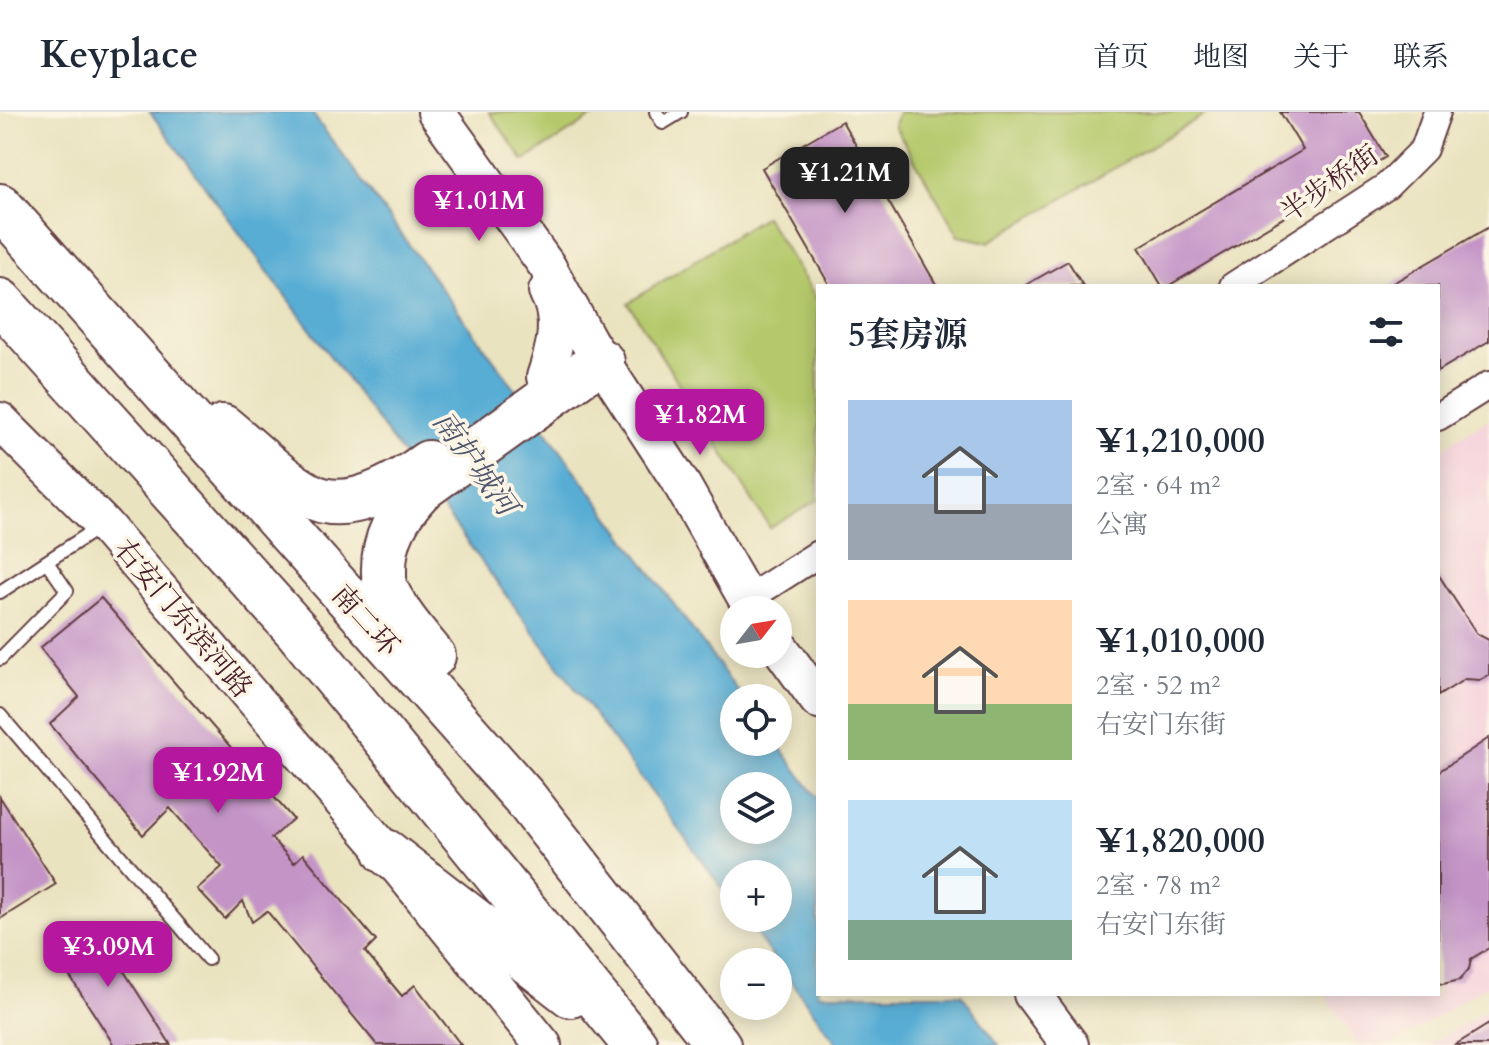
<!DOCTYPE html>
<html lang="zh">
<head>
<meta charset="utf-8">
<style>
  :root { --surface:#fff; --page:#f6f6f7; --text:#1f2937; --muted:#747a83; --line:#e0e1e3; --accent:#b5179e }
  body { margin:0; font-family:Cardo,"Noto Serif SC",serif; background:var(--page); color:var(--text); height:100vh; display:flex; flex-direction:column; font-size:30px; white-space:nowrap }
  * { box-sizing:border-box; margin:0 }
  p { font-size:26px; color:var(--muted) }
  .icon { flex:none; width:44px; height:44px; fill:none; stroke:currentColor; stroke-width:2; stroke-linecap:round; stroke-linejoin:round }
  .map { position:relative; flex:1; overflow:hidden }
  .details { position:absolute; left:816px; top:172px; width:624px; height:712px; display:flex; flex-direction:column; background:var(--surface); border-radius:0px; box-shadow:0 4px 20px #0003 }
  .details>* { flex:none }
  .needle { width:52px; rotate:59deg }
  .tools { position:absolute; left:720px; top:484px; display:grid; gap:16px }
  .tools a { display:grid; place-items:center; width:72px; height:72px; border-radius:50%; background:var(--surface); box-shadow:0 4px 20px #0003; font-size:40px }
  .price { position:absolute; translate:-50% -68px; padding:0 18px; border-radius:16px; background:var(--accent); color:#fff; font-size:26px; line-height:52px; filter:drop-shadow(0 2px 4px #0008) }
  .price::after { content:''; position:absolute; left:50%; top:48px; width:24px; height:18px; margin-left:-12px; background:inherit; clip-path:polygon(0 0,100% 0,50% 100%) }
  .price.selected { background:#222; color:#fff }
  ul { padding:0; list-style:none }
  li { display:flex; align-items:center; gap:24px; height:200px; padding:0 32px }
  li span { display:grid; place-items:center; flex:none; width:224px; height:160px; border-radius:0px; color:#555 }
  li>.icon { margin-inline-start:auto }
  span .icon { width:96px; height:96px; fill:#fffc; stroke-width:1 }
  li b { font-size:34px }
  h2 { display:flex; justify-content:space-between; align-items:center; height:96px; padding:0 32px; font-size:34px }
  header { display:flex; align-items:center; gap:48px; box-sizing:border-box; height:112px; padding:0 40px; background:var(--surface); border-bottom:2px solid var(--line) }
  header strong { font-size:38px }
  nav { display:flex; gap:44px; margin-inline-start:auto; font-size:28px }
  .map>svg:first-child { display:block }
</style>
</head>
<body>
<header>
<strong>Keyplace</strong>
<nav><a>首页</a><a>地图</a><a>关于</a><a>联系</a></nav>
</header>
<div class="map">
<svg width="1489" height="933" viewBox="0 0 1489 933">
  <rect width="100%" height="100%" fill="#fcf5e5"/>
  <filter id="ink" filterUnits="userSpaceOnUse"><feTurbulence type="fractalNoise" baseFrequency=".0125" numOctaves="2"/><feDisplacementMap in="SourceGraphic" scale="16" xChannelSelector="R" yChannelSelector="G"/><feConvolveMatrix kernelMatrix="1 2 1 2 8 2 1 2 1" color-interpolation-filters="sRGB"/></filter>
  <filter id="wash" filterUnits="userSpaceOnUse"><feTurbulence type="fractalNoise" baseFrequency=".006" numOctaves="4" result="noise"/><feDisplacementMap in="SourceGraphic" scale="32" xChannelSelector="R" yChannelSelector="G"/><feGaussianBlur stdDeviation="1.8" result="paint"/><feColorMatrix in="noise" values="0 0 0 0 0 0 0 0 0 0 0 0 0 0 0 0 0 1.4 0 .05"/><feComposite in="paint" operator="in"/></filter>
  <g filter="url(#wash)">
    <rect width="100%" height="100%" fill="#eae3c0"/>
    <g fill="#f5cfdb">
      <path d="M1489,307V872L1392,933H1358L1325,882H1438V339Z"/>
      <path d="M1489,896V933H1429Z"/>
    </g>
    <g fill="#b5c96c" stroke="#80744c" stroke-width="2">
      <path d="M489,0H600L524,49Z"/>
      <path d="M898,0H1209L989,130L959,124L894,13Z"/>
      <path d="M765,104L818,189V388L770,416L628,191Z"/>
    </g>
    <path fill="#59add4" stroke="#526680" stroke-width="2" fill-rule="evenodd" d="M150,0H311L743,586H734V630H776L818,687V882H961L999,933H838L744,806H778V762H734V792ZM734,674H778V718H734Z"/>
    <g id="blocks">
      <g fill="#c494c7">
        <path d="M1280,0H1359L1386,45L1168,174H1162L1139,135L1303,38Z"/>
        <path d="M842,9L937,174H830L762,56Z"/>
        <path d="M1489,115V229L1438,259V174H1388Z"/>
        <path d="M1068,149L1083,174H1024Z"/>
        <path d="M1438,462L1477,522L1489,528V563L1480,568L1465,567L1438,584Z"/>
        <path d="M101,486L293,707L271,726L294,751L303,742L376,829L365,840L402,884L415,873L461,933H377L267,799L252,810L243,789L225,807L197,777L222,755L170,696L143,723L50,612L79,585L40,536Z"/>
        <path d="M1489,626V836L1471,847L1469,857L1460,868L1443,872L1438,871V660Z"/>
        <path d="M0,685L56,772L0,807Z"/>
        <path d="M92,809L171,933H114L51,835Z"/>
        <path d="M1489,912V933H1455Z"/>
      </g>
    </g>
  </g>
  <g filter="url(#ink)">
    <use href="#blocks" fill-opacity="0" stroke="#623c41" stroke-width="2"/>
    <g fill="none" stroke-linecap="round" stroke-linejoin="round">
      <defs>
        <g id="lane">
          <path d="M656,0L663,11L681,0"/>
          <path d="M0,480L101,414"/>
          <path d="M0,547L67,479L47,450"/>
          <path d="M0,603L208,847"/>
        </g>
        <g id="street">
          <path d="M1233,174L1387,74L1424,37L1437,0"/>
          <path d="M1438,305L1489,273"/>
          <path d="M746,488L818,442"/>
        </g>
        <g id="secondary">
          <path d="M436,0L547,154L589,230L682,373L753,498"/>
          <path d="M545,265C555,236 563,207 547,179"/>
          <path d="M0,309L104,413L386,740L543,933"/>
          <path d="M778,533L818,588"/>
          <path d="M1032,882L1070,933"/>
        </g>
        <g id="highway">
          <path d="M0,94L525,686L718,933"/>
          <path d="M0,189L298,520L635,933"/>
          <path d="M223,315C250,337 277,365 307,382C346,405 396,374 428,351"/>
          <path d="M433,544C416,523 398,503 386,478C384,473 384,466 384,460C383,426 398,402 420,378L581,262L602,250"/>
          <path d="M386,740L571,883"/>
        </g>
      </defs>
      <use href="#lane" stroke="#623c41" stroke-width="16"/>
      <use href="#street" stroke="#623c41" stroke-width="30"/>
      <use href="#secondary" stroke="#623c41" stroke-width="40"/>
      <use href="#highway" stroke="#623c41" stroke-width="48"/>
      <use href="#lane" stroke="#fff" stroke-width="12"/>
      <use href="#street" stroke="#fff" stroke-width="26"/>
      <use href="#secondary" stroke="#fff" stroke-width="36"/>
      <use href="#highway" stroke="#fff" stroke-width="44"/>
    </g>
  </g>
  <g text-anchor="middle" stroke-width="7" stroke-linejoin="round" paint-order="stroke">
    <g font-size="28" fill="#4a1f2b" stroke="#fcf5e5">
      <text transform="translate(1329 71) rotate(-35)" y="10">半步桥街</text>
      <text transform="translate(184 506) rotate(50)" y="10">右安门东滨河路</text>
      <text transform="translate(366 508) rotate(48)" y="10">南二环</text>
    </g>
    <g font-size="30" font-style="italic" fill="#50586f" stroke="#fcf5e5">
      <text transform="translate(475 351) rotate(54)" y="10">南护城河</text>
    </g>
  </g>
</svg>
<div class="tools">
<a><svg class="needle" viewBox="-14 -14 28 28"><path d="M0-13l5 13h-10z" fill="#e53935"/><path d="M0 13l5-13h-10z" fill="#747a83"/></svg></a>
<a><svg class="icon" aria-label="locate" viewBox="0 0 24 24"><circle cx="12" cy="12" r="6"/><path d="M12 2v4M12 18v4M2 12h4M18 12h4"/></svg></a>
<a><svg class="icon" aria-label="layers" viewBox="0 0 24 24"><path d="M12 4l9 5-9 5-9-5zM3 14l9 5 9-5"/></svg></a>
<a>+</a>
<a>−</a>
</div>
<b class="price selected" style="left:845px;top:103px">¥1.21M</b>
<b class="price" style="left:479px;top:131px">¥1.01M</b>
<b class="price" style="left:700px;top:345px">¥1.82M</b>
<b class="price" style="left:218px;top:703px">¥1.92M</b>
<b class="price" style="left:108px;top:877px">¥3.09M</b>
<section class="details">
<h2>5套房源<svg class="icon" aria-label="filters" viewBox="0 0 24 24"><path d="M4 7h16M4 17h16"/><circle cx="9" cy="7" r="2"/><circle cx="15" cy="17" r="2"/></svg></h2>
<ul>
<li><span style="background:linear-gradient(#a9c7e8 65%,#9aa5b1 0)"><svg class="icon" aria-label="home" viewBox="0 0 24 24"><path d="M3 11l9-7 9 7M6 9v11h12V9"/></svg></span><div><b>¥1,210,000</b><p>2室 · 64 m²</p><p>公寓</p></div></li>
<li><span style="background:linear-gradient(#ffd9b3 65%,#8fb573 0)"><svg class="icon" aria-label="home" viewBox="0 0 24 24"><path d="M3 11l9-7 9 7M6 9v11h12V9"/></svg></span><div><b>¥1,010,000</b><p>2室 · 52 m²</p><p>右安门东街</p></div></li>
<li><span style="background:linear-gradient(#bfe0f5 75%,#7fa58c 0)"><svg class="icon" aria-label="home" viewBox="0 0 24 24"><path d="M3 11l9-7 9 7M6 9v11h12V9"/></svg></span><div><b>¥1,820,000</b><p>2室 · 78 m²</p><p>右安门东街</p></div></li>
</ul>
</section>
</div>
</body>
</html>
